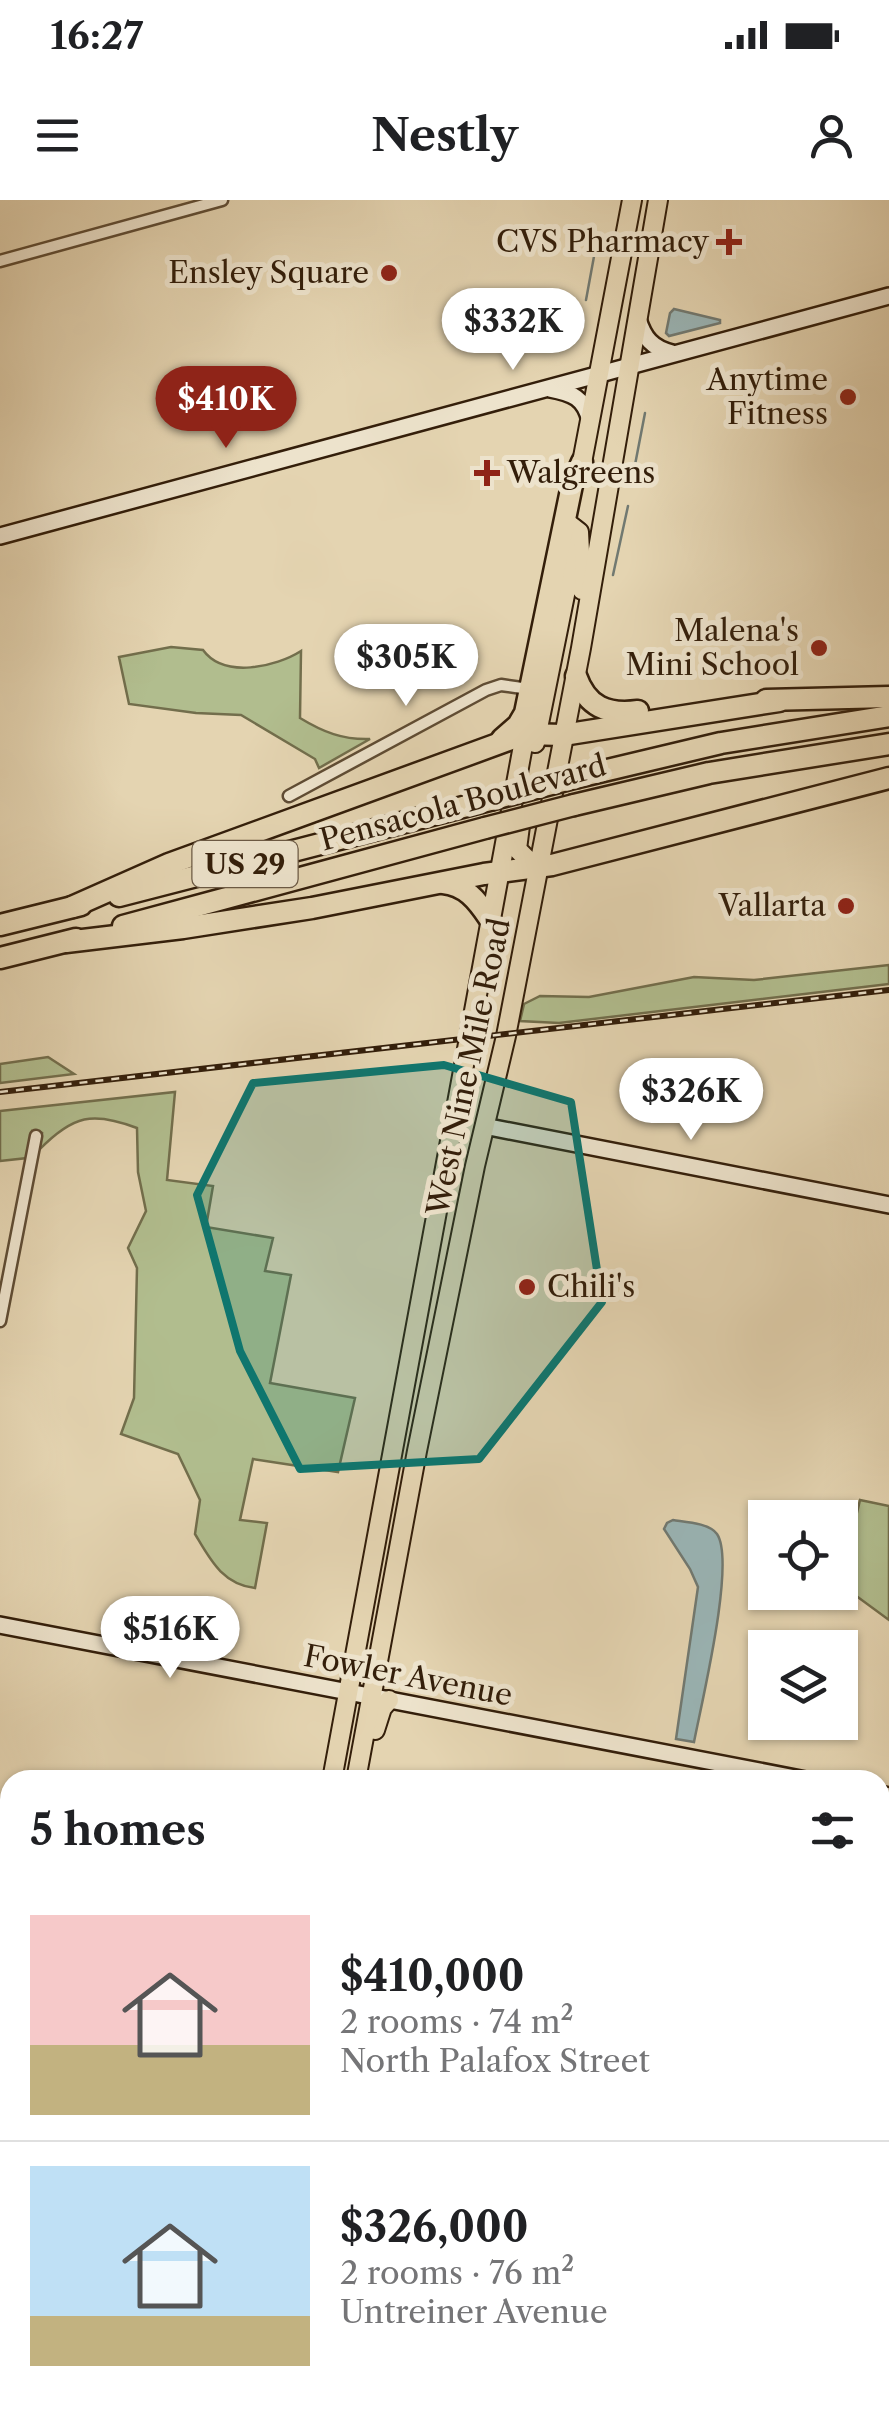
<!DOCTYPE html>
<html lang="en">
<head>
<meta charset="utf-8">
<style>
  :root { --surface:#fff; --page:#f6f6f6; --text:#202124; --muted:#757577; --line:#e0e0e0; --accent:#8f2418 }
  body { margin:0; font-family:"Libre Caslon Text",serif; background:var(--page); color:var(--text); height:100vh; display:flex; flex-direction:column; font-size:38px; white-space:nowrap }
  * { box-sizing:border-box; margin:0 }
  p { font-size:32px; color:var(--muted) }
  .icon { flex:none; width:55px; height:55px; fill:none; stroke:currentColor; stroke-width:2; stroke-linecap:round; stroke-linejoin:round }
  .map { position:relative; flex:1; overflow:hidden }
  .sheet { position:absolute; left:0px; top:1570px; width:890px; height:640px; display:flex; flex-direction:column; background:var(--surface); border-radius:30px 30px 0 0; box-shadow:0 2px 8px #0004 }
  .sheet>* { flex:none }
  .buttons { position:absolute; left:748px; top:1300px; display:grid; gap:20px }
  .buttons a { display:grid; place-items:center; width:110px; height:110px; border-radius:0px; background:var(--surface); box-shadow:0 2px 8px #0004; font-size:50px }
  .price { position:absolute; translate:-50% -85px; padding:0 22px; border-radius:35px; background:#fff; color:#222; font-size:32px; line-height:65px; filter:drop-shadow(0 2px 5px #0008) }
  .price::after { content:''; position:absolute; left:50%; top:60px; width:30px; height:22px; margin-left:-15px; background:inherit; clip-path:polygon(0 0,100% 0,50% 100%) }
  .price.selected { background:var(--accent); color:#fff }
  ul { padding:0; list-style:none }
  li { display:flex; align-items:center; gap:30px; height:250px; padding:0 30px }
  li+li { border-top:2px solid var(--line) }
  li span { display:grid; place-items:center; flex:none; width:280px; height:200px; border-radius:0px; color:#555 }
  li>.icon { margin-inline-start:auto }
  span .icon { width:120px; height:120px; fill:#fffc; stroke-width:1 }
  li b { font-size:42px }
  h2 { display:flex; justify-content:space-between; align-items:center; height:120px; padding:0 30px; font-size:42px }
  .status { display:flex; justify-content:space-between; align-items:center; height:70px; padding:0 50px; background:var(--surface); direction:ltr }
  .status svg { height:28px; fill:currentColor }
  header { display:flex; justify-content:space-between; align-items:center; height:130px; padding:0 30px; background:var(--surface); font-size:45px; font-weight:700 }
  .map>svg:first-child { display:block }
</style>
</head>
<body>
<div class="status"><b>16:27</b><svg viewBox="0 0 49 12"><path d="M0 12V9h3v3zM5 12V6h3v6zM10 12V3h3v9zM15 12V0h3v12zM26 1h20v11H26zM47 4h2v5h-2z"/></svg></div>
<header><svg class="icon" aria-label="menu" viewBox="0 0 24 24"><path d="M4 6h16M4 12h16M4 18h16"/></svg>Nestly<svg class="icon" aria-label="person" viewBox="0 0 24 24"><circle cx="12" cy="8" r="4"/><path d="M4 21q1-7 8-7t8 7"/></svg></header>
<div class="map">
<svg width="889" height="2210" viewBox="0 0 889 2210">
  <rect width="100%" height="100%" fill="#e4d4b1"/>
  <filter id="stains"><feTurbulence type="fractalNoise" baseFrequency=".002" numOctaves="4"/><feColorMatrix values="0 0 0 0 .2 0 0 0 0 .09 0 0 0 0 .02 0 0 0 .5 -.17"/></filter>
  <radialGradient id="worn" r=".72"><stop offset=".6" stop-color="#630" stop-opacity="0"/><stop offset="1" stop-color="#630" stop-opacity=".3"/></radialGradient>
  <g fill="#b1bd8e" stroke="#726e4c" stroke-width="2.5">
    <path d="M171,447L203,450C224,479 276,467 301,451L300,518C323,532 343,540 370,539L319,568L315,559L241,515L196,513L129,504L119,457Z"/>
    <path d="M889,765V784L559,823L520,821L524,804L540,796L589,797L694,777L754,780Z"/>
    <path d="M48,857L74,874L0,883V864Z"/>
    <path d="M175,892L167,980L213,986L206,1027L273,1038L265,1071L291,1075L270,1183L355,1198L338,1272L253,1259L240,1320L267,1323L255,1388C222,1384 210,1359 195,1334L200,1300L178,1254L121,1234L134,1198L137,1068L128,1048L146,1011L138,972L137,928C93,911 73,915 39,950L42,933L32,931L27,958L0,961V911Z"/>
    <path d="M860,1300L889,1306V1420L840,1384Z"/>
    <path d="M880,1600L889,1604V1996L880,1997V1771L885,1741L880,1712Z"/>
    <path d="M0,2154L10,2156V2200H66L65,2210H0Z"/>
  </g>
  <g fill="#9ab5b6" stroke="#717971" stroke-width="2.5">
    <path d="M674,109L720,120V123L669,136L666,133L670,113Z"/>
    <path d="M673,1320C686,1322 709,1323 717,1334C736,1362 701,1505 694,1542L676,1539L698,1387L690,1369L664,1329L667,1323Z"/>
  </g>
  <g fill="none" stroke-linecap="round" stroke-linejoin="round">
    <g stroke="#717971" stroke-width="2.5">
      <path d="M586,100L595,51"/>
      <path d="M634,270L645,213"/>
      <path d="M613,375L628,306"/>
    </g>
    <defs>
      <g id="street">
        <path d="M0,61L222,0"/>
        <path d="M289,596L486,490L501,485L529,489"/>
        <path d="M0,1121L36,936"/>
        <path d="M0,2008L10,2010"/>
        <path d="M880,2181L889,2182"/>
        <path d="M585,2210L587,2200"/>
      </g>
      <g id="secondary">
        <path d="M638,119C644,138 652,148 672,153"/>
        <path d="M550,189C572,193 585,198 590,221"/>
        <path d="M0,336L889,96"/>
        <path d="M484,926L889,1005"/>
        <path d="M0,1425L806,1580"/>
        <path d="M880,1594L889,1596"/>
      </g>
      <g id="primary">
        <path d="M580,273L632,0"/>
        <path d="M570,325L579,332L582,390"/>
        <path d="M535,543L567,385L566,347"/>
        <path d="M521,618L517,649L527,659L539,665"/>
        <path d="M375,1530L382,1508L389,1500"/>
        <path d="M332,1580L527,524"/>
        <path d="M356,1580L417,1251L475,966L506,836L581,448L658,0"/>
        <path d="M212,2210L214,2200"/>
        <path d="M235,2210L237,2200"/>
      </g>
      <g id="highway">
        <path d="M576,476C587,507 607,515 638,511"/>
        <path d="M766,500L889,497"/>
        <path d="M502,539L518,525L525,513L572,285L582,262"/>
        <path d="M578,577L721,543L889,516"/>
        <path d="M574,605L709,573L889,544"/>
        <path d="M443,683C465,685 477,700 489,718"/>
        <path d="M119,696L490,600"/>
        <path d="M72,707L169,664L525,534L563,535L779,501"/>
        <path d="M0,725L81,705"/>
        <path d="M123,726L485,628"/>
        <path d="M66,742L183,728L312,708L484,674L552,665L889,578"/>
        <path d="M0,758L76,739"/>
      </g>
    </defs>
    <use href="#street" stroke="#5f4c34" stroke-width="15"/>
    <use href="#secondary" stroke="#331e0a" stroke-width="20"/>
    <use href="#primary" stroke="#331e0a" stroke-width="22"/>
    <use href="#highway" stroke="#331e0a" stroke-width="25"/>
    <use href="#street" stroke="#ede3cc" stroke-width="10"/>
    <use href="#secondary" stroke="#ede3cc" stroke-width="15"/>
    <use href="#primary" stroke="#e4d4b1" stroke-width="18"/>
    <use href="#highway" stroke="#e4d4b1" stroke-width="20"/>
    <defs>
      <path id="rail" d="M0,892L889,790"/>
    </defs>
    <use href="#rail" stroke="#331e0a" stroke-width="6"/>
    <use href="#rail" stroke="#ede3cc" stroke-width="2.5" stroke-dasharray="8" stroke-linecap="butt"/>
    <defs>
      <g id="highway-bridge">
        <path d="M490,600L578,577"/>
        <path d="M485,628L574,605"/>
      </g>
    </defs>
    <use href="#highway-bridge" stroke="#331e0a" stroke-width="25" stroke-linecap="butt"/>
    <use href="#highway-bridge" stroke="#e4d4b1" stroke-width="20"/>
  </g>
  <path fill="#0f766e" fill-opacity="0.2" stroke="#0f766e" stroke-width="8" stroke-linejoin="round" d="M444,865L571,902L602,1102L479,1259L300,1269L240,1151L197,995L253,883Z"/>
  <g fill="#8f2418" stroke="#ede3cc" stroke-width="4">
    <path d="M724 27h10v10h10v10h-10v10h-10v-10h-10v-10h10z"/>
    <circle cx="389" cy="73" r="10"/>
    <circle cx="848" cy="197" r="10"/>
    <path d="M482 258h10v10h10v10h-10v10h-10v-10h-10v-10h10z"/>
    <circle cx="819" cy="448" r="10"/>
    <circle cx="846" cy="706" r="10"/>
    <circle cx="527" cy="1087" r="10"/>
  </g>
  <g text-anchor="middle" stroke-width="10" stroke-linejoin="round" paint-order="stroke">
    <rect fill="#ede3cc" stroke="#6b5944" stroke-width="2.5" x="192.5" y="641" width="105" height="46" rx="8"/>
    <g font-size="28" font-weight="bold" fill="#331e0a">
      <text x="245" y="674">US 29</text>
    </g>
    <g font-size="30" fill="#331e0a" stroke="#ede3cc" text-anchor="end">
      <text x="709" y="52">CVS Pharmacy</text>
      <text x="369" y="83">Ensley Square</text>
      <text x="828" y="190">Anytime<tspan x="828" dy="34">Fitness</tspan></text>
      <text x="507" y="283" text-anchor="start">Walgreens</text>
      <text x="799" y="441">Malena's<tspan x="799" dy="34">Mini School</tspan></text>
      <text x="826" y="716">Vallarta</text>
      <text x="547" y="1097" text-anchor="start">Chili's</text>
    </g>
    <g font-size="30" fill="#331e0a" stroke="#ede3cc">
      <text transform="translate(463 603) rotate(-15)" y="10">Pensacola Boulevard</text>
      <text transform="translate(469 867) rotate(-78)" y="10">West Nine Mile Road</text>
      <text transform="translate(408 1476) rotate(11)" y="10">Fowler Avenue</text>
    </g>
  </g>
  <rect width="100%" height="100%" filter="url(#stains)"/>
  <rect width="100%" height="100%" fill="url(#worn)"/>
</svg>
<div class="buttons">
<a><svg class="icon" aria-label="locate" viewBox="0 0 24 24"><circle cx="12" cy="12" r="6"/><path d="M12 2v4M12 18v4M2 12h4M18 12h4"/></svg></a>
<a><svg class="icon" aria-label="layers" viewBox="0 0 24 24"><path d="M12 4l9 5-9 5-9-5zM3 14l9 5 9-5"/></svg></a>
</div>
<b class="price" style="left:513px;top:173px">$332K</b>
<b class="price selected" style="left:226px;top:251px">$410K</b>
<b class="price" style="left:406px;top:509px">$305K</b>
<b class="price" style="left:691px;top:943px">$326K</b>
<b class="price" style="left:170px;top:1481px">$516K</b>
<section class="sheet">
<h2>5 homes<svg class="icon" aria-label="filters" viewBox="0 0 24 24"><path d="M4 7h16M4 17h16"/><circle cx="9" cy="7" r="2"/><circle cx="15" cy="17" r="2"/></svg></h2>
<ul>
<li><span style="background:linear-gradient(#f6c9c9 65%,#c2b280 0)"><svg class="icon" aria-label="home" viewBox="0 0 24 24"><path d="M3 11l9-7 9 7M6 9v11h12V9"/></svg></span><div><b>$410,000</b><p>2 rooms · 74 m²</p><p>North Palafox Street</p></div></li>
<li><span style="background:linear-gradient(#bfe0f5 75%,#c2b280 0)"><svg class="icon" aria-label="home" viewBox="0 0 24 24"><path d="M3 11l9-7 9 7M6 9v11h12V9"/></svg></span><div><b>$326,000</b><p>2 rooms · 76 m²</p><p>Untreiner Avenue</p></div></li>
</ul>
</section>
</div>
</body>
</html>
